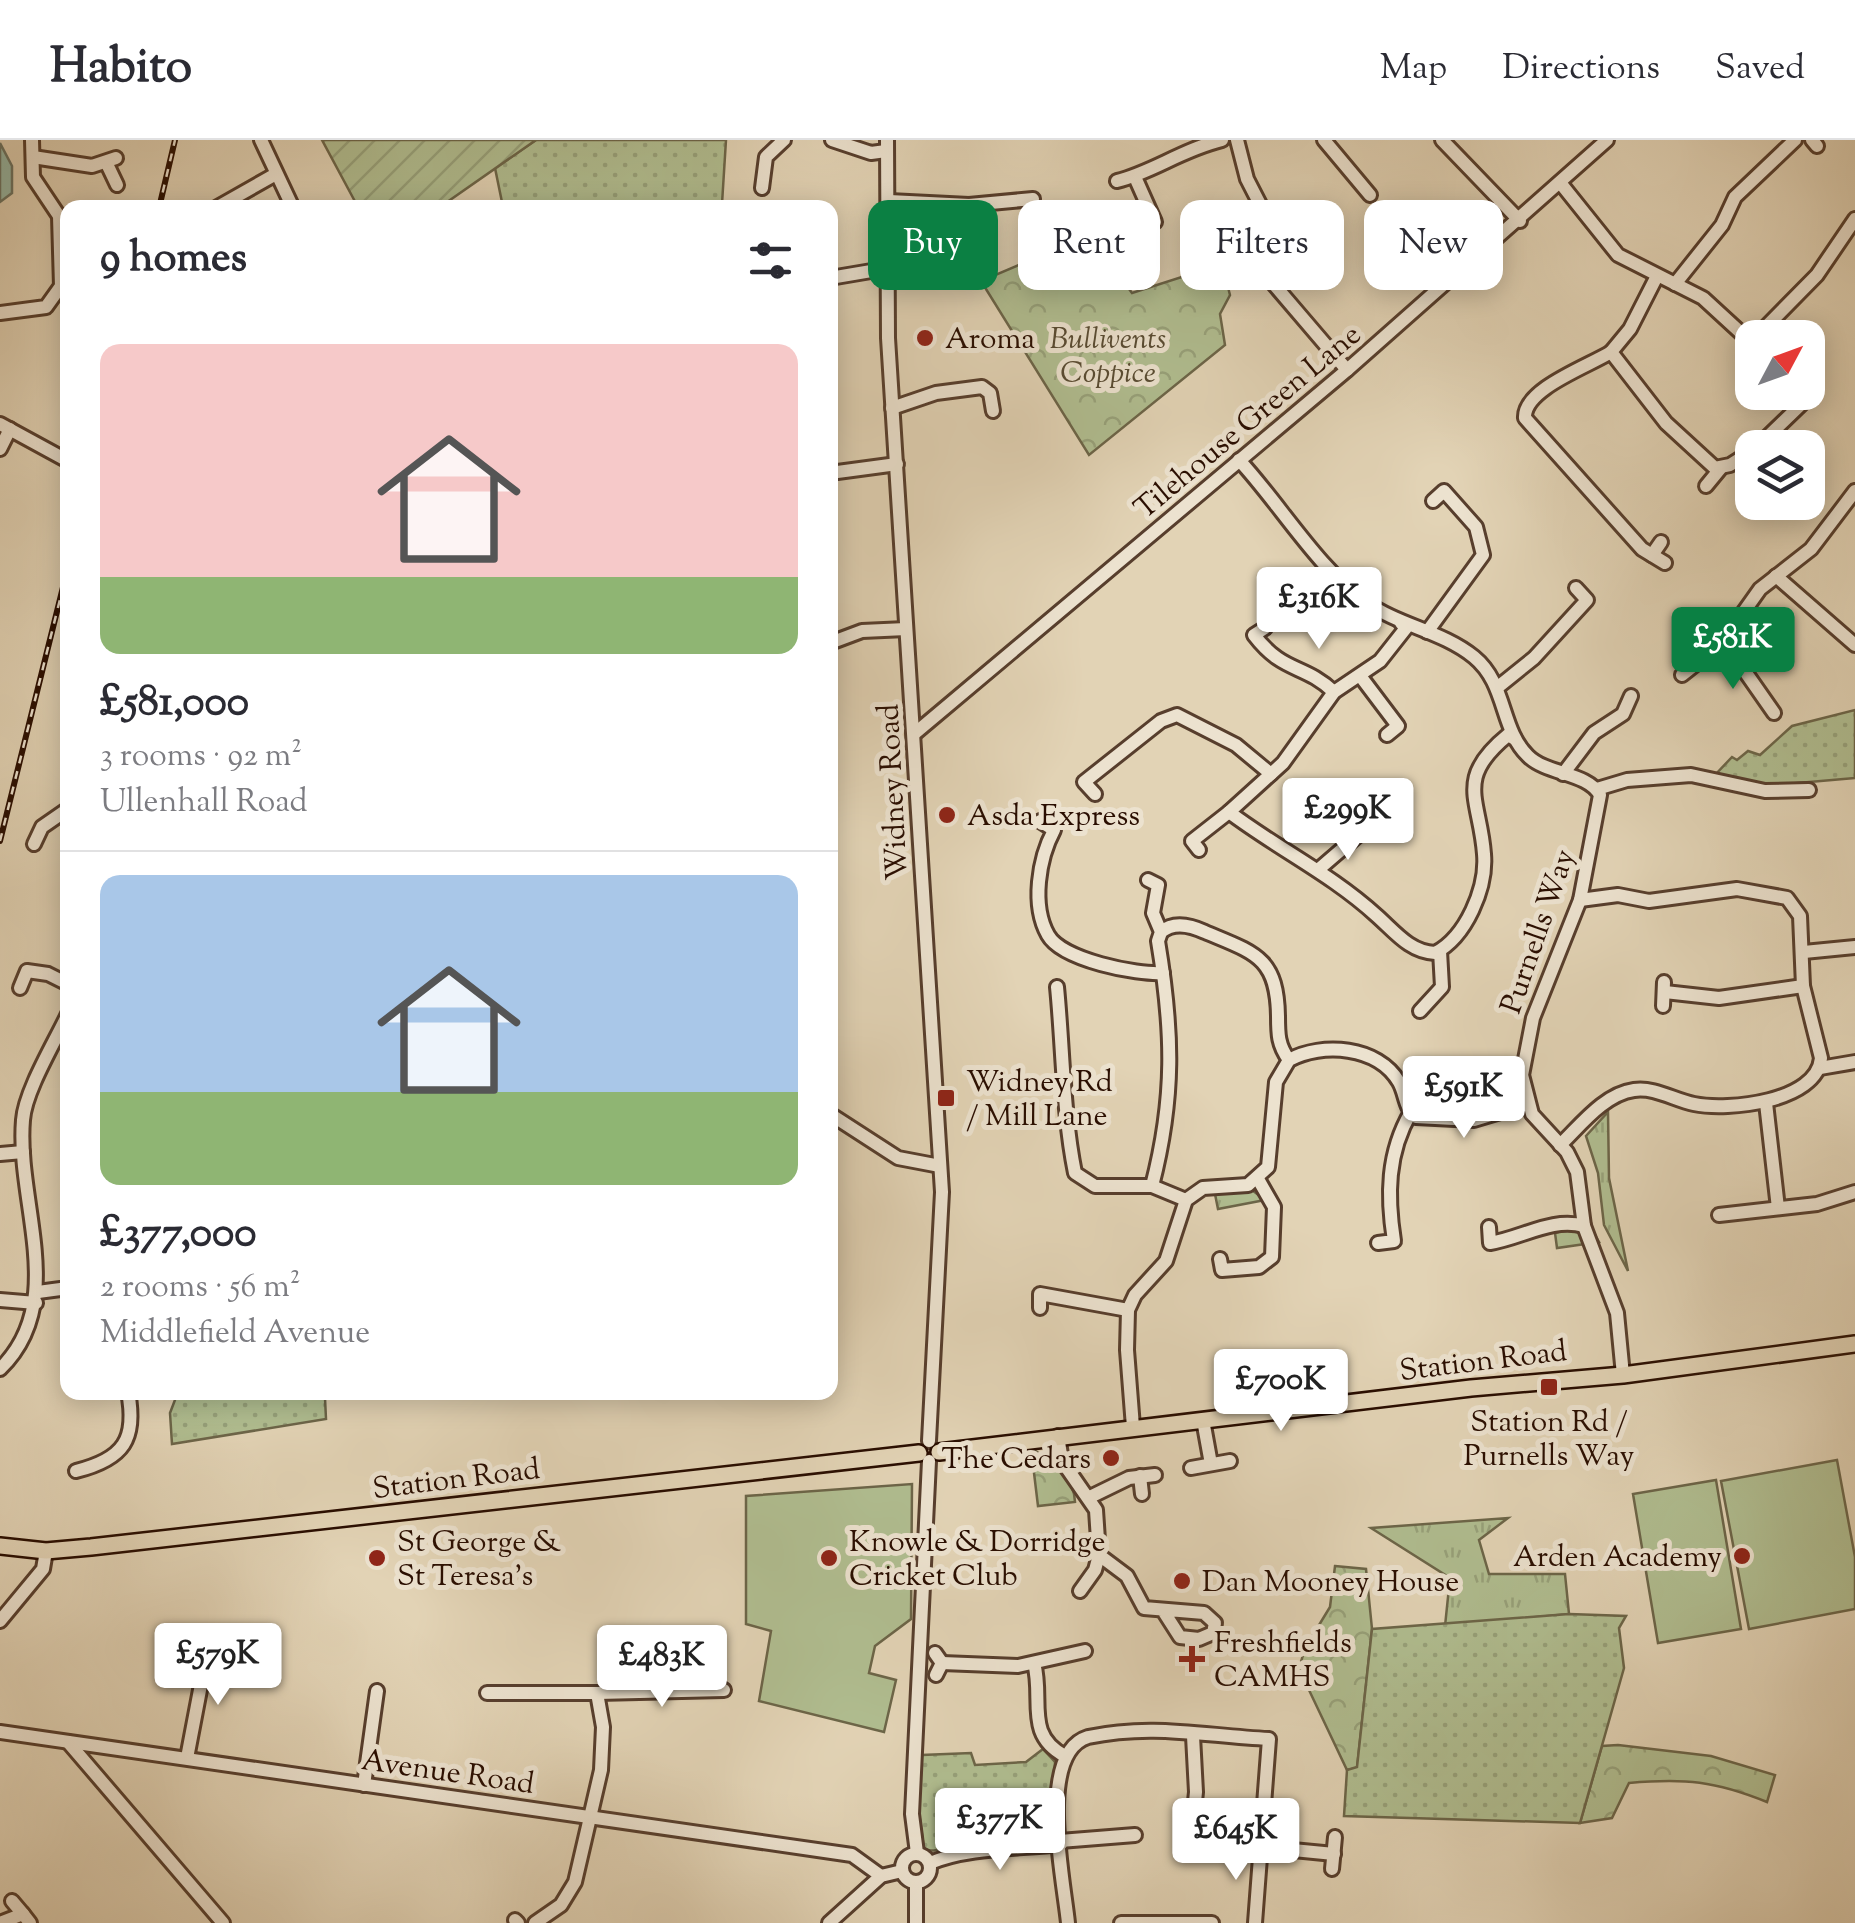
<!DOCTYPE html>
<html lang="en">
<head>
<meta charset="utf-8">
<style>
  :root { --surface:#fff; --page:#f2f2f3; --text:#2b2b33; --muted:#7c7c81; --line:#e1e1e2; --accent:#0b8043 }
  body { margin:0; font-family:"Sorts Mill Goudy",serif; background:var(--page); color:var(--text); height:100vh; display:flex; flex-direction:column; font-size:38px; white-space:nowrap }
  * { box-sizing:border-box; margin:0 }
  p { font-size:32px; color:var(--muted) }
  .icon { flex:none; width:55px; height:55px; fill:none; stroke:currentColor; stroke-width:2; stroke-linecap:round; stroke-linejoin:round }
  .map { position:relative; flex:1; overflow:hidden }
  .details { position:absolute; left:60px; top:60px; width:778px; height:1200px; display:flex; flex-direction:column; background:var(--surface); border-radius:20px; box-shadow:0 5px 25px #0003 }
  .details>* { flex:none }
  .hud { position:absolute; left:868px; top:60px; width:838px; height:90px; display:flex; gap:20px }
  .needle { width:65px; rotate:49deg }
  .fabs { position:absolute; left:1735px; top:180px; display:grid; gap:20px }
  .fabs a { display:grid; place-items:center; width:90px; height:90px; border-radius:20px; background:var(--surface); box-shadow:0 5px 25px #0003; font-size:50px }
  .price { position:absolute; translate:-50% -85px; padding:0 22px; border-radius:10px; background:#fff; color:#222; font-size:32px; line-height:65px; filter:drop-shadow(0 2px 5px #0008) }
  .price::after { content:''; position:absolute; left:50%; top:60px; width:30px; height:22px; margin-left:-15px; background:inherit; clip-path:polygon(0 0,100% 0,50% 100%) }
  .price.selected { background:var(--accent); color:#fff }
  ul { padding:0; list-style:none }
  li { display:grid; align-content:center; gap:20px; height:530px; padding:0 40px }
  li+li { border-top:2px solid var(--line) }
  li span { display:grid; place-items:center; height:310px; border-radius:20px; color:#555 }
  li>.icon { margin-inline-start:auto }
  span .icon { width:180px; height:180px; fill:#fffc; stroke-width:1 }
  li b { font-size:42px }
  h2 { display:flex; justify-content:space-between; align-items:center; height:120px; padding:0 40px; font-size:42px }
  .pill { padding:0 35px; border-radius:20px; background:var(--surface); box-shadow:0 5px 25px #0003; font-size:35px; line-height:90px }
  .pill.selected { background:var(--accent); color:#fff }
  header { display:flex; align-items:center; gap:60px; box-sizing:border-box; height:140px; padding:0 50px; background:var(--surface); border-bottom:2px solid var(--line) }
  header strong { font-size:48px }
  nav { display:flex; gap:55px; margin-inline-start:auto; font-size:35px }
  .map>svg:first-child { display:block }
</style>
</head>
<body>
<header>
<strong>Habito</strong>
<nav><a>Map</a><a>Directions</a><a>Saved</a></nav>
</header>
<div class="map">
<svg width="1855" height="1783" viewBox="0 0 1855 1783">
  <defs>
    <pattern id="grass-tufts" width="24" height="20" patternUnits="userSpaceOnUse" patternTransform="scale(2.5)"><rect width="24" height="20" fill="#b0bd90"/><path d="M3 7l-1-3M5 7V3M7 7l1-3M15 17l-1-3M17 17v-4M19 17l1-3" fill="none" stroke="#97a17a"/></pattern>
    <pattern id="forest-crowns" width="20" height="18" patternUnits="userSpaceOnUse" patternTransform="scale(2.5)"><rect width="20" height="18" fill="#b0bd90"/><path d="M2 6a3 3 0 1 1 6 0M12 15a3 3 0 1 1 6 0" fill="none" stroke="#97a17a"/></pattern>
    <pattern id="park-dots" width="8" height="8" patternUnits="userSpaceOnUse" patternTransform="scale(2.5)"><rect width="8" height="8" fill="#b0bd90"/><path d="M2 2h.1M6 6h.1" fill="none" stroke="#97a17a" stroke-width="1.8" stroke-linecap="round"/></pattern>
    <pattern id="garden-furrows" width="10" height="10" patternUnits="userSpaceOnUse" patternTransform="scale(2.5)"><rect width="10" height="10" fill="#b0bd90"/><path d="M-1 1l2-2M0 10L10 0M9 11l2-2" fill="none" stroke="#97a17a"/></pattern>
  </defs>
  <rect width="100%" height="100%" fill="#e2d3b5"/>
  <filter id="stains"><feTurbulence type="fractalNoise" baseFrequency=".002" numOctaves="4"/><feColorMatrix values="0 0 0 0 .2 0 0 0 0 .09 0 0 0 0 .02 0 0 0 .5 -.17"/></filter>
  <radialGradient id="worn" r=".72"><stop offset=".6" stop-color="#630" stop-opacity="0"/><stop offset="1" stop-color="#630" stop-opacity=".3"/></radialGradient>
  <g fill="url(#grass-tufts)" stroke="#6c6548" stroke-width="2.5">
    <path d="M1608,972L1609,1038L1628,1131L1604,1085L1598,1033L1586,996Z"/>
    <path d="M1252,1050L1265,1060L1218,1069L1215,1054Z"/>
    <path d="M1588,1083L1599,1102L1557,1108L1555,1093Z"/>
    <path d="M1508,1378L1479,1400L1489,1434H1565L1569,1474L1445,1486L1450,1438L1371,1388Z"/>
  </g>
  <g fill="url(#forest-crowns)" stroke="#6c6548" stroke-width="2.5">
    <path d="M1090,95L1132,153L1222,124L1230,155L1220,174L1225,205L1089,315L981,141Z"/>
    <path d="M1031,1308C1050,1320 1075,1338 1075,1362L1038,1366Z"/>
    <path d="M1335,1426L1366,1429L1372,1489L1357,1628L1347,1630L1299,1529L1305,1508L1330,1467Z"/>
    <path d="M1618,1605L1711,1616L1775,1635L1767,1662C1715,1641 1685,1638 1629,1643L1612,1678L1580,1683L1602,1606Z"/>
  </g>
  <g fill="url(#park-dots)" stroke="#6c6548" stroke-width="2.5">
    <path d="M536,0H726L722,64L704,67H503L495,28Z"/>
    <path d="M1855,570V638L1764,646L1715,635L1732,617L1737,620L1748,611L1760,615L1792,586Z"/>
    <path d="M178,1252H332V1253L325,1258L326,1279L172,1304L170,1273Z"/>
    <path d="M1569,1474L1626,1476L1619,1488L1624,1528L1580,1683L1344,1676L1347,1630L1357,1627L1372,1489Z"/>
    <path d="M1043,1609L1055,1622L1052,1698C1019,1702 987,1702 955,1705C943,1706 936,1714 924,1709L918,1665L922,1615L971,1613L975,1625L1026,1622Z"/>
  </g>
  <path fill="url(#garden-furrows)" stroke="#6c6548" stroke-width="2.5" d="M322,0H536L440,67H358Z"/>
  <g fill="#b0bd90" stroke="#6c6548" stroke-width="2.5">
    <path d="M1837,1320L1855,1417V1469L1749,1489L1721,1341Z"/>
    <path d="M1716,1340L1741,1489L1658,1503L1633,1354Z"/>
    <path d="M912,1344L911,1479L875,1506L869,1533L896,1540L884,1592L759,1561L771,1491L746,1484V1356Z"/>
  </g>
  <path fill="#96b9a7" stroke="#6a7464" stroke-width="2.5" d="M0,3L12,26V53L0,62Z"/>
  <g fill="none" stroke-linecap="round" stroke-linejoin="round">
    <defs>
      <g id="minor">
        <path d="M261,0L293,68"/>
        <path d="M832,0L871,13L886,11"/>
        <path d="M887,0L888,198L942,1052L929,1301"/>
        <path d="M1237,0L1247,39L1266,76"/>
        <path d="M1324,0L1370,55"/>
        <path d="M1442,0L1520,81"/>
        <path d="M1812,0L1817,6"/>
        <path d="M33,17L92,26L116,18"/>
        <path d="M107,24L117,45"/>
        <path d="M1135,37L1155,82"/>
        <path d="M1117,41C1153,32 1181,10 1222,0"/>
        <path d="M1562,45L1618,115L1703,158L1752,203"/>
        <path d="M762,48L766,17L784,0"/>
        <path d="M889,61L969,65L1033,59"/>
        <path d="M216,68L276,34"/>
        <path d="M1277,97L1293,116"/>
        <path d="M1285,107L1266,126L1265,134L1347,230"/>
        <path d="M1657,136L1630,189L1611,212L1666,283L1715,328L1730,325L1752,311"/>
        <path d="M830,138L889,128"/>
        <path d="M1675,144L1722,85L1735,57L1795,0"/>
        <path d="M0,173L46,167L61,146L59,76L33,37L32,0"/>
        <path d="M1755,198L1817,135L1855,79"/>
        <path d="M1611,212C1589,226 1523,249 1525,278L1642,409L1665,423"/>
        <path d="M892,268L936,253L982,247L990,253L993,271"/>
        <path d="M0,284L68,321"/>
        <path d="M1756,308L1815,251"/>
        <path d="M0,309L10,289"/>
        <path d="M1239,320C1280,364 1318,429 1366,462C1399,486 1442,491 1474,517C1507,544 1500,589 1528,616C1547,635 1587,632 1600,655L1580,760L1533,878L1522,935L1532,974L1567,1012L1577,1032L1584,1086L1617,1173L1623,1235"/>
        <path d="M830,333L897,324"/>
        <path d="M1706,346L1720,329"/>
        <path d="M1652,415L1661,402"/>
        <path d="M1776,436L1855,505"/>
        <path d="M1401,483L1406,488L1380,521L1334,552L1283,623L1229,672C1278,709 1331,734 1377,776C1395,792 1410,812 1435,813C1466,797 1487,748 1484,714C1480,659 1454,639 1508,595L1515,599"/>
        <path d="M1265,488L1254,495C1284,534 1303,523 1334,552"/>
        <path d="M1427,492L1483,415L1476,387L1444,351L1433,361"/>
        <path d="M830,503L862,491L906,489"/>
        <path d="M1721,504L1737,520L1774,573"/>
        <path d="M1682,535L1721,504L1760,449L1811,409L1855,351"/>
        <path d="M1361,537L1398,586L1387,595"/>
        <path d="M1498,547L1534,518L1587,460L1576,448"/>
        <path d="M914,594L1347,230L1607,0"/>
        <path d="M1563,634L1594,593L1623,574L1631,556"/>
        <path d="M1597,649L1627,640L1691,635L1765,651L1809,650"/>
        <path d="M1095,654L1084,642L1161,581L1177,575L1236,605L1271,634"/>
        <path d="M1040,681L1054,690C1039,718 1031,765 1048,795C1062,820 1137,835 1163,833"/>
        <path d="M34,704L42,687L68,669"/>
        <path d="M1199,710L1192,701L1229,672"/>
        <path d="M1319,729L1370,685L1378,693"/>
        <path d="M1148,740L1158,745L1153,773L1161,792L1158,801C1173,891 1175,957 1152,1046L1186,1060"/>
        <path d="M1161,792C1174,781 1190,785 1205,792C1255,813 1277,817 1278,876C1278,894 1278,905 1289,920"/>
        <path d="M1804,812L1855,807"/>
        <path d="M1057,847C1063,908 1063,974 1075,1033L1095,1046H1152"/>
        <path d="M20,848L27,831L48,834L68,844"/>
        <path d="M1665,852L1719,858L1803,846"/>
        <path d="M1663,866L1664,842"/>
        <path d="M1420,871L1442,847L1440,811"/>
        <path d="M1820,928L1855,922"/>
        <path d="M1766,963L1778,1068"/>
        <path d="M830,974L898,1018L940,1026"/>
        <path d="M1560,1005C1580,986 1604,954 1634,950C1655,947 1674,960 1694,964C1728,971 1817,962 1821,918L1803,846L1800,776L1787,758L1737,749L1649,761L1618,755L1580,760"/>
        <path d="M0,1014L23,1012"/>
        <path d="M1719,1075L1817,1064L1855,1052"/>
        <path d="M1489,1087L1490,1103C1522,1098 1552,1077 1584,1086"/>
        <path d="M1378,1103L1394,1101C1387,1056 1387,1013 1411,972"/>
        <path d="M1220,1119L1222,1130L1259,1127L1272,1117L1274,1067L1258,1039"/>
        <path d="M38,1152L68,1148"/>
        <path d="M0,1160L36,1163"/>
        <path d="M1040,1168V1154L1128,1170"/>
        <path d="M0,1229C69,1162 16,1063 23,980C25,951 55,902 68,874"/>
        <path d="M1203,1280L1211,1324"/>
        <path d="M1133,1287L1127,1210L1128,1170L1135,1155L1166,1121L1186,1060L1203,1048L1248,1045L1268,1027L1276,942L1289,920C1322,902 1378,906 1399,942C1406,954 1404,967 1416,977L1474,980L1527,964"/>
        <path d="M1058,1296L1062,1321L1096,1370L1099,1415L1095,1430L1080,1451"/>
        <path d="M1191,1328L1230,1321"/>
        <path d="M76,1331C124,1319 137,1299 128,1252"/>
        <path d="M1140,1336L1142,1354"/>
        <path d="M1090,1357L1129,1338L1155,1335"/>
        <path d="M1099,1415L1127,1436L1144,1468L1204,1473L1215,1483L1213,1493L1199,1499L1180,1497L1164,1472"/>
        <path d="M0,1481L43,1429L46,1411"/>
        <path d="M935,1513L942,1523L936,1535"/>
        <path d="M942,1523L1018,1526L1085,1511"/>
        <path d="M1034,1523C1044,1560 1024,1594 1065,1616"/>
        <path d="M487,1553H597L603,1587L601,1630L575,1742L561,1765L535,1783"/>
        <path d="M597,1553L724,1550"/>
        <path d="M0,1592L852,1715L881,1736"/>
        <path d="M1193,1596L1196,1652L1191,1700L1334,1714"/>
        <path d="M68,1602L223,1783"/>
        <path d="M187,1618L208,1508"/>
        <path d="M364,1645L377,1551"/>
        <path d="M1060,1701L1135,1695"/>
        <path d="M917,1713L912,1674L929,1321"/>
        <circle cx="916" cy="1728" r="14"/>
        <path d="M930,1723C968,1707 1018,1709 1061,1704"/>
        <path d="M1332,1729L1335,1697"/>
        <path d="M916,1743V1783"/>
        <path d="M12,1761L23,1774"/>
        <path d="M515,1780L518,1783"/>
        <path d="M0,1783L23,1774L30,1783"/>
        <path d="M829,1783L881,1736L902,1731"/>
        <path d="M1068,1783C1064,1741 1036,1613 1088,1597C1153,1583 1204,1596 1269,1599L1255,1783"/>
        <path d="M1121,1783H1212"/>
      </g>
      <g id="major">
        <path d="M939,1312L1471,1248L1623,1235L1855,1204"/>
        <path d="M0,1406L46,1411L91,1407L919,1313"/>
      </g>
    </defs>
    <use href="#minor" stroke="#573e2d" stroke-width="18"/>
    <use href="#major" stroke="#290d00" stroke-width="20"/>
    <use href="#minor" stroke="#ece2cf" stroke-width="12"/>
    <use href="#major" stroke="#e2d3b5" stroke-width="15"/>
    <defs>
      <g id="rail">
        <path d="M159,68L175,0"/>
        <path d="M0,701L68,427"/>
      </g>
    </defs>
    <use href="#rail" stroke="#290d00" stroke-width="6"/>
    <use href="#rail" stroke="#ece2cf" stroke-width="2.5" stroke-dasharray="8" stroke-linecap="butt"/>
  </g>
  <g fill="#8f2418" stroke="#ece2cf" stroke-width="4">
    <circle cx="925" cy="198" r="10"/>
    <circle cx="947" cy="675" r="10"/>
    <rect x="936" y="948" width="20" height="20" rx="5"/>
    <rect x="1539" y="1237" width="20" height="20" rx="5"/>
    <circle cx="1111" cy="1318" r="10"/>
    <circle cx="1742" cy="1416" r="10"/>
    <circle cx="377" cy="1418" r="10"/>
    <circle cx="829" cy="1418" r="10"/>
    <circle cx="1182" cy="1441" r="10"/>
    <path d="M1187 1504h10v10h10v10h-10v10h-10v-10h-10v-10h10z"/>
  </g>
  <g text-anchor="middle" stroke-width="10" stroke-linejoin="round" paint-order="stroke">
    <g font-size="30" fill="#290d00" stroke="#ece2cf" text-anchor="start">
      <text x="945" y="208">Aroma</text>
      <text x="967" y="685">Asda Express</text>
      <text x="966" y="951">Widney Rd<tspan x="966" dy="34">/ Mill Lane</tspan></text>
      <text x="1549" y="1291" text-anchor="middle">Station Rd /<tspan x="1549" dy="34">Purnells Way</tspan></text>
      <text x="1091" y="1328" text-anchor="end">The Cedars</text>
      <text x="397" y="1411">St George &amp;<tspan x="397" dy="34">St Teresa's</tspan></text>
      <text x="849" y="1411">Knowle &amp; Dorridge<tspan x="849" dy="34">Cricket Club</tspan></text>
      <text x="1722" y="1426" text-anchor="end">Arden Academy</text>
      <text x="1202" y="1451">Dan Mooney House</text>
      <text x="1214" y="1512">Freshfields<tspan x="1214" dy="34">CAMHS</tspan></text>
    </g>
    <g font-size="30" font-style="italic" fill="#584b32" stroke="#ece2cf">
      <text x="1108" y="208">Bullivents<tspan x="1108" dy="34">Coppice</tspan></text>
    </g>
    <g font-size="30" fill="#290d00" stroke="#ece2cf">
      <text transform="translate(1247 281) rotate(-40)" y="10">Tilehouse Green Lane</text>
      <text transform="translate(892 652) rotate(-93)" y="10">Widney Road</text>
      <text transform="translate(1537 791) rotate(-71)" y="10">Purnells Way</text>
      <text transform="translate(1483 1220) rotate(-7)" y="10">Station Road</text>
      <text transform="translate(456 1338) rotate(-7)" y="10">Station Road</text>
      <text transform="translate(448 1631) rotate(8)" y="10">Avenue Road</text>
    </g>
  </g>
  <rect width="100%" height="100%" filter="url(#stains)"/>
  <rect width="100%" height="100%" fill="url(#worn)"/>
</svg>
<div class="fabs">
<a><svg class="needle" viewBox="-14 -14 28 28"><path d="M0-13l5 13h-10z" fill="#e53935"/><path d="M0 13l5-13h-10z" fill="#7c7c81"/></svg></a>
<a><svg class="icon" aria-label="layers" viewBox="0 0 24 24"><path d="M12 4l9 5-9 5-9-5zM3 14l9 5 9-5"/></svg></a>
</div>
<b class="price" style="left:1319px;top:512px">£316K</b>
<b class="price selected" style="left:1733px;top:552px">£581K</b>
<b class="price" style="left:1348px;top:723px">£299K</b>
<b class="price" style="left:1464px;top:1001px">£591K</b>
<b class="price" style="left:1281px;top:1294px">£700K</b>
<b class="price" style="left:218px;top:1568px">£579K</b>
<b class="price" style="left:662px;top:1570px">£483K</b>
<b class="price" style="left:1000px;top:1733px">£377K</b>
<b class="price" style="left:1236px;top:1743px">£645K</b>
<div class="hud">
<a class="pill selected">Buy</a>
<a class="pill">Rent</a>
<a class="pill">Filters</a>
<a class="pill">New</a>
</div>
<section class="details">
<h2>9 homes<svg class="icon" aria-label="filters" viewBox="0 0 24 24"><path d="M4 7h16M4 17h16"/><circle cx="9" cy="7" r="2"/><circle cx="15" cy="17" r="2"/></svg></h2>
<ul>
<li><span style="background:linear-gradient(#f6c9c9 75%,#8fb573 0)"><svg class="icon" aria-label="home" viewBox="0 0 24 24"><path d="M3 11l9-7 9 7M6 9v11h12V9"/></svg></span><div><b>£581,000</b><p>3 rooms · 92 m²</p><p>Ullenhall Road</p></div></li>
<li><span style="background:linear-gradient(#a9c7e8 70%,#8fb573 0)"><svg class="icon" aria-label="home" viewBox="0 0 24 24"><path d="M3 11l9-7 9 7M6 9v11h12V9"/></svg></span><div><b>£377,000</b><p>2 rooms · 56 m²</p><p>Middlefield Avenue</p></div></li>
</ul>
</section>
</div>
</body>
</html>
